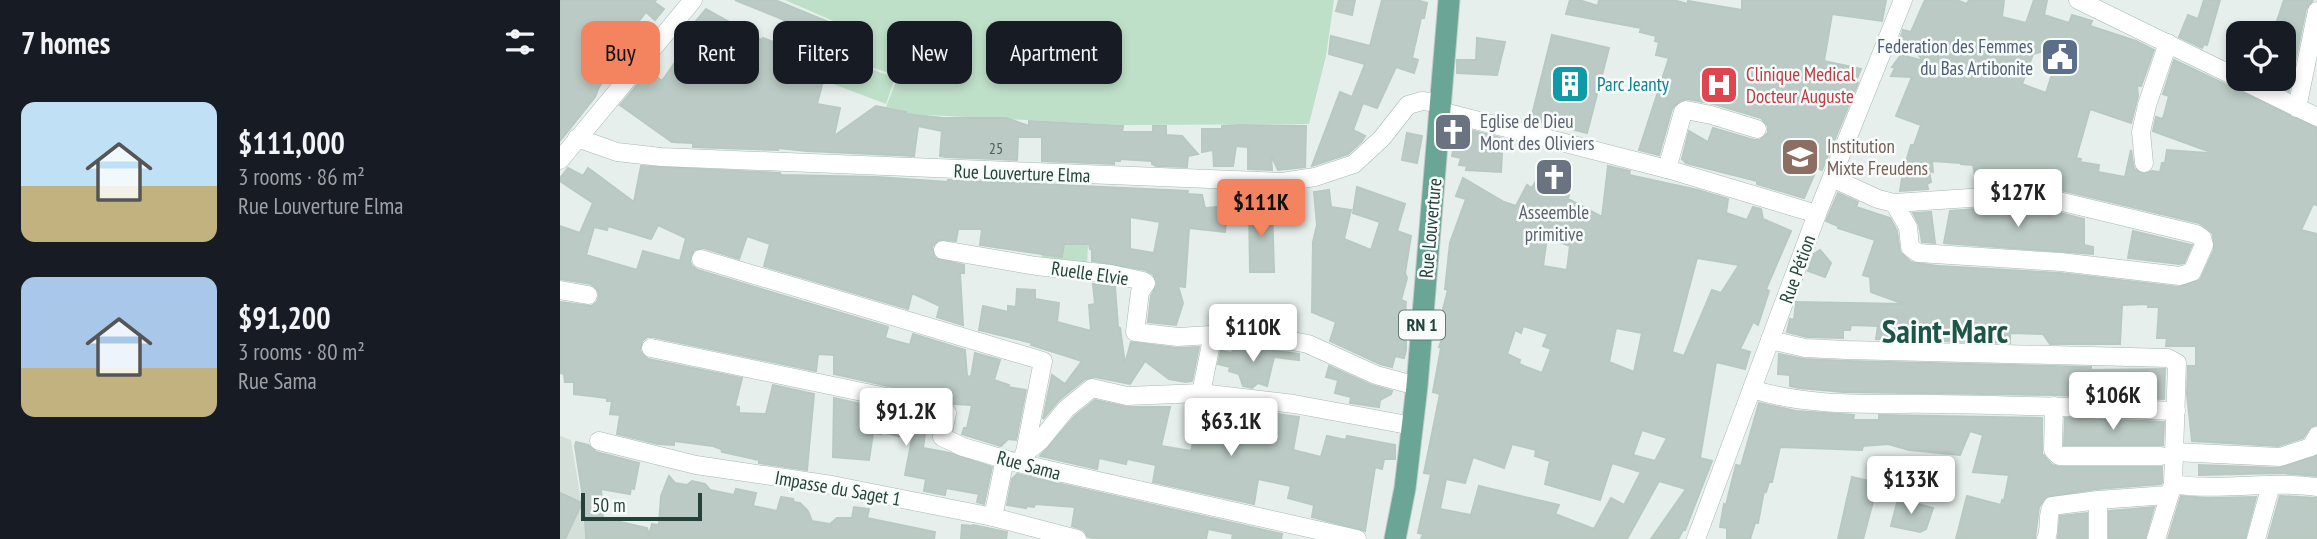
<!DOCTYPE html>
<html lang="en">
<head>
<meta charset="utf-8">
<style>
  :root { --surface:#171b24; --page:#20242c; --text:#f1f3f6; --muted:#9ea1a6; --accent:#f4845f }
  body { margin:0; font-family:"PT Sans Narrow",sans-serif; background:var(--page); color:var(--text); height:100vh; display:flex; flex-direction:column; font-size:26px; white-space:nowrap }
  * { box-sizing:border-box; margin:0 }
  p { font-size:23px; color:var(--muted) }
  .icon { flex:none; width:38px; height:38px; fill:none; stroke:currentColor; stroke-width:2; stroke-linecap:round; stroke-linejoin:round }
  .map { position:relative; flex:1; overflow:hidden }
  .sheet { display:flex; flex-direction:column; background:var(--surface); width:560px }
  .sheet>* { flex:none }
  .guide { position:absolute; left:21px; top:21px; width:665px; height:63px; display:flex; gap:14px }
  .tools { position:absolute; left:1666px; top:21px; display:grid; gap:14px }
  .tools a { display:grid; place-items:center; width:70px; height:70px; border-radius:14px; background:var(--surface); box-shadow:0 4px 10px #0003; font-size:35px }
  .scale { position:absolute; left:21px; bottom:18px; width:121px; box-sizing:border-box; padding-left:7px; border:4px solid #24423a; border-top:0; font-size:19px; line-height:24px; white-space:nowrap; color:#24423a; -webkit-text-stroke:5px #f7fbf9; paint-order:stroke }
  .price { position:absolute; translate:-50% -60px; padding:0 16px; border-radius:7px; background:#fff; color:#222; font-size:23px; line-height:46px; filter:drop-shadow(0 2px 4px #0008) }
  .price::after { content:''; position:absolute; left:50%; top:42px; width:21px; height:16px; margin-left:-10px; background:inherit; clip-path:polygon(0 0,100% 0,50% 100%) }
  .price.current { background:var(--accent); color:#111 }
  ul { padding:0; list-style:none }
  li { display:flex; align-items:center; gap:21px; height:175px; padding:0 21px }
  li span { display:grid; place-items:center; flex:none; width:196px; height:140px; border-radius:14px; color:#555 }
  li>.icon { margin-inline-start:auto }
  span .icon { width:84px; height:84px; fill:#fffc; stroke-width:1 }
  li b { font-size:30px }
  h2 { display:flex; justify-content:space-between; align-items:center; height:84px; padding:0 21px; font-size:30px }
  .pill { padding:0 24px; border-radius:14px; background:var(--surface); box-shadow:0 4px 10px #0003; font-size:24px; line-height:63px }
  .pill.current { background:var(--accent); color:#111 }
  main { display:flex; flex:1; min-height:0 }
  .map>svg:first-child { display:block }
</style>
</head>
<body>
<main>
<section class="sheet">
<h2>7 homes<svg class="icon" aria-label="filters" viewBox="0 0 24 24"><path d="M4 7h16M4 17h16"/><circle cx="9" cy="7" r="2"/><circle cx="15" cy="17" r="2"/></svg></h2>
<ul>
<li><span style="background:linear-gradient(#bfe0f5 60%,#c2b280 0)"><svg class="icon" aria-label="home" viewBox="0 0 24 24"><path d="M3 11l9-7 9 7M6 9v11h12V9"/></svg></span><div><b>$111,000</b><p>3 rooms · 86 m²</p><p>Rue Louverture Elma</p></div></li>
<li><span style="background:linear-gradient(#a9c7e8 65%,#c2b280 0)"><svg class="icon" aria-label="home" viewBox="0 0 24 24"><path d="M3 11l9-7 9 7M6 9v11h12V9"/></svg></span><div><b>$91,200</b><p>3 rooms · 80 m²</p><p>Rue Sama</p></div></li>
</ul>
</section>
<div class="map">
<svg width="1757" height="539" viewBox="0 0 1757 539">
  <rect width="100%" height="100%" fill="#e6efeb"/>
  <path fill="#d4dfda" d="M0,436L11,440L23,513L25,539H0Z"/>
  <g fill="#bfe0c8">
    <path d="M225,0H774L766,56L749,124L563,125L347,114L346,112L326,107L338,76L280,57L335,78L326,104L260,79L270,54L275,55L285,26Z"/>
    <path d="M483,235L528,243L527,268L481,261Z"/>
  </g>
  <g fill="#bbcac4" stroke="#b8c9c2" stroke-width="2" fill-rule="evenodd">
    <path d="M0,0H96L94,2L104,9L95,20L86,12L66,37L76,44L58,66L55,64L39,87L35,97L0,141Z"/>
    <path d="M175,0H215L276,25L271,39Z"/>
    <path d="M779,0H795L792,15L776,11Z"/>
    <path d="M822,0H856L867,3L864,18H861L852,58L858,60L854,73L836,67L817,108L803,103L793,130L805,136L802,141L788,154L752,166L780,92L792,97L805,64L769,54L771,36L810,46Z"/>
    <path d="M1010,0H1019L1038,6L1039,0H1114L1127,4L1128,1L1182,10V0H1326L1322,21L1272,14L1264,61L1301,69L1296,81L1298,83L1262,170L1257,168L1244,198L1197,184V181L1126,163L1122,159L1129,131L1148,142L1153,128L1194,140H1200L1208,133V126L1201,118L1154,104L1128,99L1120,101L1112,109L1099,155L1079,150L1109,58L1096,55L1099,42L1095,41L1096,36L1080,32L1081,28L1006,14Z"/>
    <path d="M1365,0H1396L1407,4L1409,0H1444L1442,17L1466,23L1474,0H1487L1484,15L1509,23L1512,15L1532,21L1530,26L1576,41L1594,50L1581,86L1577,85L1578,96L1571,123L1530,109L1516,158L1521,159L1520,162L1539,165L1538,172L1565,177L1571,150L1574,169L1584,174L1592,171L1600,172L1602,163H1605L1607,150L1647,153L1648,151L1593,131L1596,117L1603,119L1609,96L1603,94L1614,60L1757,128V205L1753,204L1741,230L1757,234V425L1751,427L1743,438L1718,446L1632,441L1627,394L1628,366H1636V346H1606L1607,338H1597L1599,307H1588V304L1562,305L1560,344H1490L1483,334L1450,333V343L1316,339L1318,326L1291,325L1290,330H1283V338L1247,337L1227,332L1230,319L1234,320L1236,302L1344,304L1311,292L1310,277L1303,275L1315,240L1278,228V226L1266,221L1278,193L1298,202L1296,207L1330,218L1337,231L1340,252L1351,262L1378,266V268L1379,266L1500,273L1619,287L1640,280L1654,250L1653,234L1648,229L1639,223L1488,187L1457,184L1426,186L1428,177L1415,175L1413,165L1401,164V163L1372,161L1373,172L1369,171L1371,182L1367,184L1368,189L1340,191L1343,172L1351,145H1354L1361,125L1336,116L1352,77L1331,76L1335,68L1332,67L1341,55L1364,61L1341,36L1343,30L1351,32ZM1501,46L1486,93L1462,84L1473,54Z"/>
    <path d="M1644,0H1660L1647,45L1644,44L1642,48L1619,37L1628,15L1638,19Z"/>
    <path d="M1724,0H1753L1746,9L1729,91L1719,86L1721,79H1724L1727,60L1724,59V33H1713Z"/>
    <path d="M146,9L202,40L203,38L264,61L258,79L263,81L257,104L280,108L274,136L316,106L346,112V114L383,118H446L469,126V121L563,126L562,132H593V126H606V135L622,136L638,154L628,156L627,167L596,166L592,164V161L560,159V161H554V164L482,161V137H458L457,160L386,157L380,156L382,131L358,126L354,156L247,151L218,148V150L133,147V143L112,142L60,105L89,71L102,81L125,48L117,43L121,37L119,34L128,24L132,26Z"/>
    <path d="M992,35L1049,48L1027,133L971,119Z"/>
    <path d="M917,38L945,42L937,75L897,73V60H916Z"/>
    <path d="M680,125L746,126L745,167L718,170L711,155L712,170L688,169V147L676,146L673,166H654L653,150L642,152V129H662V126Z"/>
    <path d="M898,127L945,139L943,149L938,148L937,150L942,153L941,172L906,170L907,166L899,165L901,158L892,156Z"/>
    <path d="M847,133L862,136L857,163L842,160Z"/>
    <path d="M81,166L220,173L221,175L317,177L388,182V180L457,183L628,191L627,194L642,195L645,208L668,206L665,232L629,228L625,287L618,286L623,303L616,325L588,322L591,296L597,284L593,274L585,270L532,261V250L530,249L529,244H504L502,257L420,245L422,229H398L396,241L378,240L372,247L375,258L404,265V273H400L403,325L377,317L380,306L352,293L348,309L204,266L210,244L187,236L179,259L144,248L134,250L130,261L132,266L138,270L328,327L325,338L350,345L353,334L405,350L407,376L411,377L415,353L440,360L434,380L449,385L448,387L466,390L456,440L448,439L441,446L402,434L404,428H407L412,405L393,404L333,387L274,374V355L258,354L256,371L93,337H87L82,341L80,351L88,359L182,378L175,406L179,407V413L206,414L213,385L254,394L247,470L199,463V460L162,452L161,449L153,446L114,441V445L98,444L57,434L60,415L50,414L52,401H47V398L14,394V382H5L4,374L0,373V302L31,306L37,302L39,296L38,291L31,284L0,279V226L20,233L33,203L0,181V178L8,168L23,176L28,168L74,202ZM570,217L600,222L594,253L570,249ZM98,225L126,238L120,261L83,251L77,270L26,255L34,227L47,230L48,226L91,239Z"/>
    <path d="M1048,166L1070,171L1069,175L1138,190L1168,199L1166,213L1187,220L1193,207L1201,209L1203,219L1231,231L1206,289L1209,291L1198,325L1193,322L1180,349L1190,352L1185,369L1156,362L1140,458L1152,461L1125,530H1123L1118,539H1091L1126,489L1099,481L1067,539H861L863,534L858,533L871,474L864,473L880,394L873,392L881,348L879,347L884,334L877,332L888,290L885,289L890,243L906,199L896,196L903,178L944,202L956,206L967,185L972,188L977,179H981L983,174L1010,188L1008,199L1042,217ZM987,237L1010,246L1007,270L983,266ZM1137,258L1179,265L1161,293L1152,290L1124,356L1112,352ZM963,326L988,334L983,346L991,349L982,373L959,364L960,360L947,354L955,330L961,333ZM1056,328L1082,333L1074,372L1049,362ZM1082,430L1107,438L1095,461L1073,455ZM952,444L976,450L975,456L990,461L985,484L1040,500L1052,463L1081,472L1064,505L1051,498L1034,529L995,514L999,505L919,486L911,515L880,509L886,479L905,483L913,457L944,468Z"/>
    <path d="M797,187L845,204L837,231L851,236L845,273L847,278L841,300L846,302L843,339L846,341V350L844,358L835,356L832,367L820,364L770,341L776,322L752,312L753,242L757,225L754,192L769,190L771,207L791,210L784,239L811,250L820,222L793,213Z"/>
    <path d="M689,205H712L714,272H690Z"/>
    <path d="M1456,206L1484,209L1524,219V245L1533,247V254L1384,243L1390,211Z"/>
    <path d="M1371,212L1375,243L1362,242L1359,225L1353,213Z"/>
    <path d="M1573,231L1631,245H1632L1624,263L1619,264L1568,258Z"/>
    <path d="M1260,250L1271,263L1265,277L1248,271L1254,254Z"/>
    <path d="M533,284L555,287L558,327L560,328L565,364L571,342L617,348L639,347L632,381L626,382L609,379L585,361L570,384L535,377L525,379L499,400L483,419L492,375L505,384L522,361L471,345L472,343L419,330L423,306L448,312V306L456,307L457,289L475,290V299L499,303L497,322L531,331L529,305L535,304Z"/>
    <path d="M674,346L739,354V360L714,357L707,386L698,383L692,388L683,386L679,374L669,371L670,367L658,364L661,351L672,353Z"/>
    <path d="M1219,354L1244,359L1287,361L1531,367V370L1605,369L1604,399L1494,395L1284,392L1239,388L1230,386V375L1218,374Z"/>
    <path d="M769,366L811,385L832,391L831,394L820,400L819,407L790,403L791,397L775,393L778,380L766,377Z"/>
    <path d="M274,398L367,419L363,448L390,453L432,467L424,504L417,502L419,494L386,488L385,495L364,491L366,479L345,475L352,439L321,432V434L313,433L309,460L273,457Z"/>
    <path d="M535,400L567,407H610L601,446L631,451L640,415L694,430L695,427L692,425L695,411L739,417L733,450L761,457L767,436L786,440L787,436L835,445V459H824L822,469L815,467L805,531L752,517L754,505L728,498L731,486L698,479L694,504L593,482L596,465L567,459L566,464L539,458L537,469L480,456L514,417Z"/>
    <path d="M1199,403L1236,411L1294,415L1293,420H1319V415L1482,418V454L1492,465L1499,467H1602V482L1601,484L1537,489L1486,497L1479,507L1475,538L1396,539L1407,496L1441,505L1442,500L1444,501L1449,475L1413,472L1423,435L1410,431L1400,455L1349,450L1328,444L1303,446L1302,450L1220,447L1212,482H1209L1206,492L1204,491L1198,523H1195L1190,539H1167V528L1160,527L1164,504L1166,505L1176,465L1181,466Z"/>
    <path d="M1505,418L1604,422L1603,445H1504Z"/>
    <path d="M16,442L28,445L36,452L79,463L74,489L71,488L70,494L41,489L43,518L87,528L89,535L92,524L99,525L101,496L109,476L115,483L127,485L132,481L145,484L150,490L174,495L176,489L196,493L193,506L217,511L221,497L233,499L234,502L240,503L248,511L252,521L270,524L277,518H292L294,507L309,509L307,518L375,532L374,539H26L24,504L15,446Z"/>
    <path d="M1757,456V476L1721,473L1639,475V465L1719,468Z"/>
    <path d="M457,474L722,534L721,539H672L673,534L648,529L646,539H538L528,537L524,530L512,526L515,507L475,504L474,507L466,506V508L447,505L452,479Z"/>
    <path d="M1292,477L1318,483L1303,539H1278Z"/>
    <path d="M0,493L22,503L5,539H0Z"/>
    <path d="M1621,496L1649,498L1696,497L1685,539H1608Z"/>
    <path d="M1720,496L1757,498V539H1708Z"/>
    <path d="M1338,499L1373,508L1366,529L1360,532L1331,526Z"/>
    <path d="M1594,507L1585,539H1549V511Z"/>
    <path d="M1527,513V539L1498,538L1500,516Z"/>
    <path d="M402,525L412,526L413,525L447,532L446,539H401Z"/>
  </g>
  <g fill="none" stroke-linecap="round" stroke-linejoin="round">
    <defs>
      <g id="minor">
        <path d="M1518,0L1678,78"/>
        <path d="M1679,79L1757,117"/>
        <path d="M1737,108L1757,11"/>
        <path d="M880,111L1107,169L1257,214"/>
        <path d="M17,138L57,152L101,157L722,182L755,177L794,164L822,138L848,105L862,101L881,103"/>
        <path d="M0,160L133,0"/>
        <path d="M1584,163L1581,132L1587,105L1608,43"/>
        <path d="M1107,169L1123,112L1126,110L1151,115L1197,129"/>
        <path d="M1272,178L1318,199L1334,203L1456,195L1486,198L1636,234L1642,238L1644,245L1632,272L1620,276L1501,262L1358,253L1350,247L1348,227L1334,203"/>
        <path d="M383,250L476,266L551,274L583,281L586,283L580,292L575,332L618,337L667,334L722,339L748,344L816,375L857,386"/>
        <path d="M141,259L483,361L465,452"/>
        <path d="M0,290L28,295"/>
        <path d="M1210,340L1245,348L1287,350L1608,358L1617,363L1613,484L1596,539"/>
        <path d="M91,348L331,398L387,413L382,437L403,447L458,463L797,539"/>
        <path d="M1192,389C1251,408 1316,403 1377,404C1457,405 1537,408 1616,411"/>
        <path d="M641,393L653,334"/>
        <path d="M1494,406L1493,450L1499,456H1601"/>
        <path d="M39,441L136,465L272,485L433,517L517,539"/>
        <path d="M1614,452L1720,457L1751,447L1757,436"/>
        <path d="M464,454L480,441L506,409L532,388L567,396L641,393L734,404L853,426"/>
        <path d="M1613,484C1661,492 1709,480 1757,487"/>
        <path d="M433,517L445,459"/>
        <path d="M1136,539L1257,214L1343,0"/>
        <path d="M1486,539C1491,528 1486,516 1492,506L1538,500L1608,495"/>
        <path d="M1538,539V500"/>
        <path d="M1696,539L1711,485"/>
      </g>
      <path id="major" d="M835,539L845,488L857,386L889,0"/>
    </defs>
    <use href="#minor" stroke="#a8b8b2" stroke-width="19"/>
    <use href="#major" stroke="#c2cac8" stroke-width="23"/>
    <use href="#minor" stroke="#fff" stroke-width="18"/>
    <use href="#major" stroke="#6aa596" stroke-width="21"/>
  </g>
  <defs>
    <symbol id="civic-square" viewBox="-11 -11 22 22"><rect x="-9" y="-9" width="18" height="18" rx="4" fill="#5c6f8a" stroke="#f7fbf9"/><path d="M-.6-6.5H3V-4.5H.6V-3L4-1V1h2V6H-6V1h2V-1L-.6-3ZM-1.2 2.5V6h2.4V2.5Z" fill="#fff"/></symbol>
    <symbol id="building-square" viewBox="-11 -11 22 22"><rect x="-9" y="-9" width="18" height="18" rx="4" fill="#0f9aa8" stroke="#f7fbf9"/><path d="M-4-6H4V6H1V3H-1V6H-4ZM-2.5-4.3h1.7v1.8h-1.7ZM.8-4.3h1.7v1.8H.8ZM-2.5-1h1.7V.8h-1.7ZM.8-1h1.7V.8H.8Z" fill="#fff"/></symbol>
    <symbol id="hospital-square" viewBox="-11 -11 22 22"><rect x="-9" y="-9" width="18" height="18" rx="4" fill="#e0444e" stroke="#f7fbf9"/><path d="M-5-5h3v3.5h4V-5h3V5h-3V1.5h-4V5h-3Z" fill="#fff"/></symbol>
    <symbol id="church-square" viewBox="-11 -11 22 22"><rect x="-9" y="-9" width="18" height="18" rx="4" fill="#6b7280" stroke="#f7fbf9"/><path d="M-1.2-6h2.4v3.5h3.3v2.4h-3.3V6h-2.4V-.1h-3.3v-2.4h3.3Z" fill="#fff"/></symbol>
    <symbol id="school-square" viewBox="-11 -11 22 22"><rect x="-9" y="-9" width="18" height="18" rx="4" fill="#8d6e63" stroke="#f7fbf9"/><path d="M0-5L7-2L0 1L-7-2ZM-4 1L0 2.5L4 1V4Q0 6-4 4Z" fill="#fff"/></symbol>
  </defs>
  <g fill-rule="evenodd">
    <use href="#civic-square" x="1478" y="35" width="44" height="44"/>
    <use href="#building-square" x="988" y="62" width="44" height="44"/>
    <use href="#hospital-square" x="1137" y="63" width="44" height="44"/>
    <use href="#church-square" x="871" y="110" width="44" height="44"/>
    <use href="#school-square" x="1218" y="135" width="44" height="44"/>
    <use href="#church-square" x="972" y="155" width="44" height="44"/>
  </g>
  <g text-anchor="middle" stroke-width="5" stroke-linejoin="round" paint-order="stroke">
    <g font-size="16" fill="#4a645c">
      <text x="436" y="154">25</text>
    </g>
    <rect fill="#f7fbf9" stroke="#637a73" stroke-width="2" x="839" y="310.5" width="46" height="29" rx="5"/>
    <g font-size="18" font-weight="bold" fill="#24423a">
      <text x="862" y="331">RN 1</text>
    </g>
    <g font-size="19" fill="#4e5e75" stroke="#f7fbf9" text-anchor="end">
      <text x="1473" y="53">Federation des Femmes<tspan x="1473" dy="22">du Bas Artibonite</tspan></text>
    </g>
    <g font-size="19" fill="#be3a42" stroke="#f7fbf9" text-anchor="start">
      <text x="1186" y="81">Clinique Medical<tspan x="1186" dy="22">Docteur Auguste</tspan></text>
    </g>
    <g font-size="19" fill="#0d838f" stroke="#f7fbf9" text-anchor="start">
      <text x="1037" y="91">Parc Jeanty</text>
    </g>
    <g font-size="19" fill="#5b616d" stroke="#f7fbf9" text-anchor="start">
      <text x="920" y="128">Eglise de Dieu<tspan x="920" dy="22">Mont des Oliviers</tspan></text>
      <text x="994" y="219" text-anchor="middle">Asseemble<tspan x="994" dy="22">primitive</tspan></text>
    </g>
    <g font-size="19" fill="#785e54" stroke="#f7fbf9" text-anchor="start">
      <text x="1267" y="153">Institution<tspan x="1267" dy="22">Mixte Freudens</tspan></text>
    </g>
    <g font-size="19" fill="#24423a" stroke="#f7fbf9">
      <text transform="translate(462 173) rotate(2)" y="7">Rue Louverture Elma</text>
      <text transform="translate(870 228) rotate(-85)" y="7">Rue Louverture</text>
      <text transform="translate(1237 269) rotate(-70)" y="7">Rue Pétion</text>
      <text transform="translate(530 273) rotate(8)" y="7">Ruelle Elvie</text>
      <text transform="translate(469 465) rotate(15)" y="7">Rue Sama</text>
      <text transform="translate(278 488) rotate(10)" y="7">Impasse du Saget 1</text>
    </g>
    <g font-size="33" font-weight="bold" fill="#1f5548" stroke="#f7fbf9">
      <text x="1385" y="343">Saint-Marc</text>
    </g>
  </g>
</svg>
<div class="tools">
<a><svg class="icon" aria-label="locate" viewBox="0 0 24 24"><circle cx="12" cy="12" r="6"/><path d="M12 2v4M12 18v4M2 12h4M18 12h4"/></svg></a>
</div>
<div class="scale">50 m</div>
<b class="price" style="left:1458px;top:229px">$127K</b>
<b class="price current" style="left:701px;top:239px">$111K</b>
<b class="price" style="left:693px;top:364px">$110K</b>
<b class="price" style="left:1553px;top:432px">$106K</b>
<b class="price" style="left:346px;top:448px">$91.2K</b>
<b class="price" style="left:671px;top:458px">$63.1K</b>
<b class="price" style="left:1351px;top:516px">$133K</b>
<div class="guide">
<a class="pill current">Buy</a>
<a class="pill">Rent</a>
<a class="pill">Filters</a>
<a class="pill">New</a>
<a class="pill">Apartment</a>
</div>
</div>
</main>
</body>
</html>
